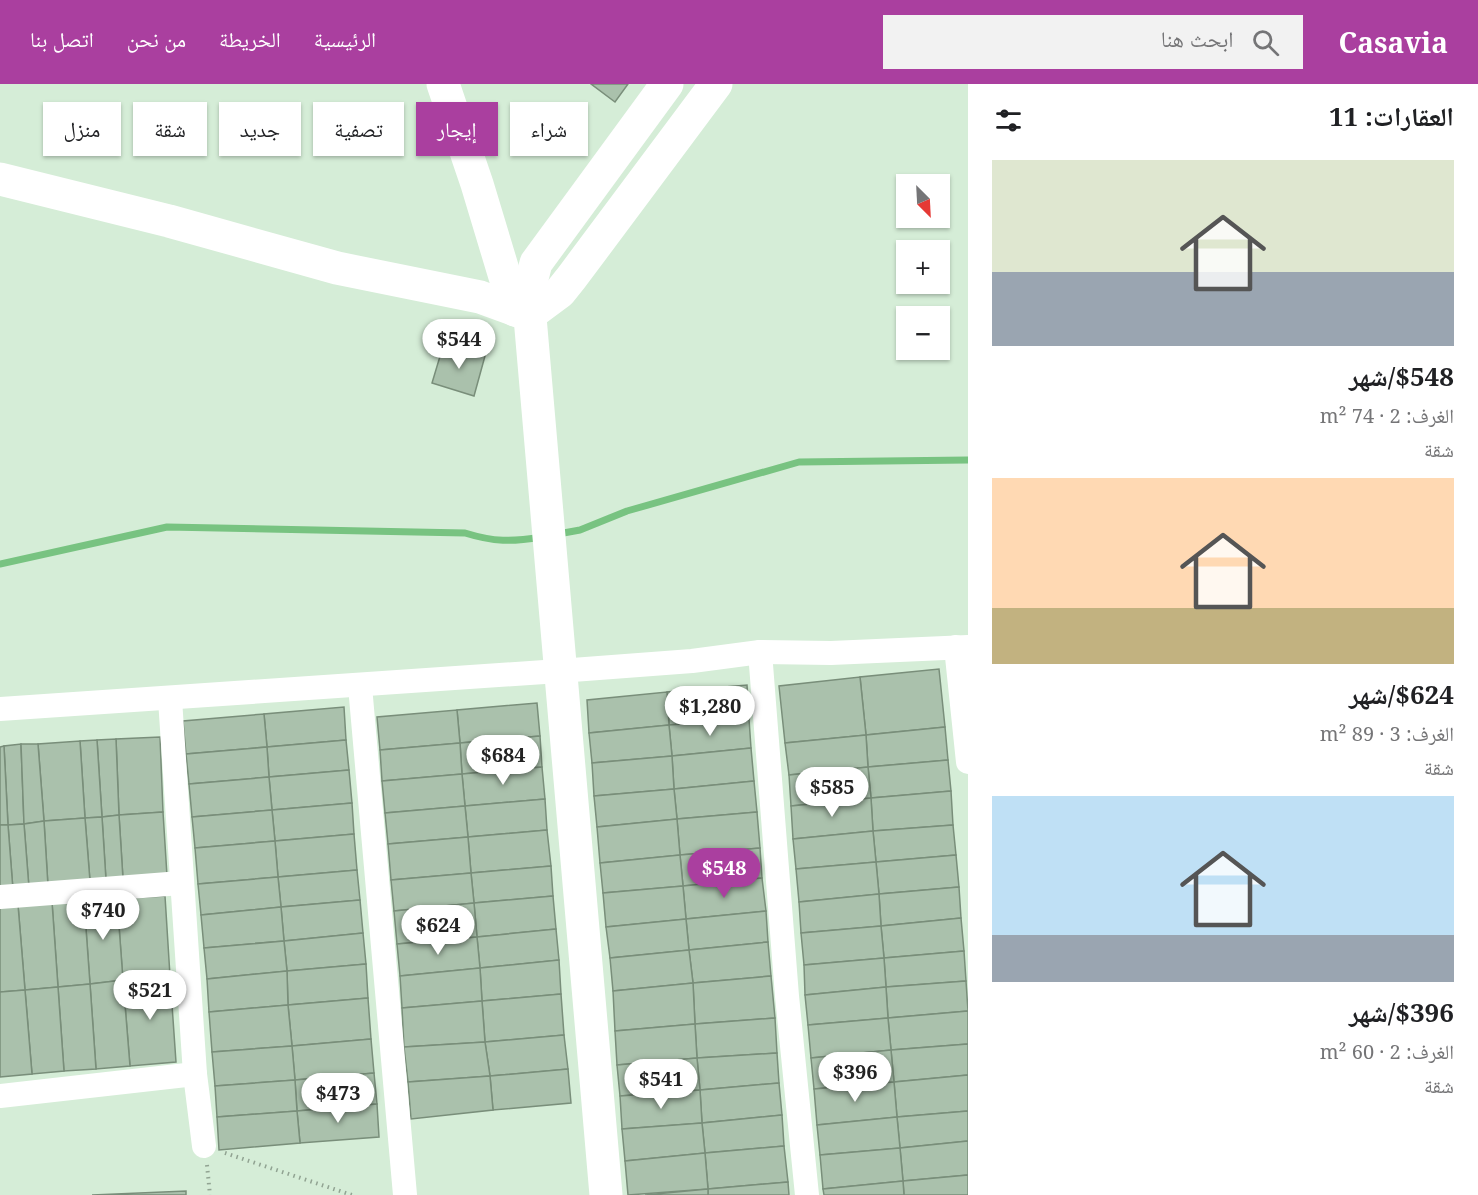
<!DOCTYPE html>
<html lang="ar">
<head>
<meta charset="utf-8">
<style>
  :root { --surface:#fff; --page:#f2f2f2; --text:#202124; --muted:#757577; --accent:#aa3f9f }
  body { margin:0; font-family:"Noto Serif","Noto Naskh Arabic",serif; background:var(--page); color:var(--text); direction:rtl; height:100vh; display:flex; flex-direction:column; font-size:22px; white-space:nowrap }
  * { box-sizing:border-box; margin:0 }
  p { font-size:20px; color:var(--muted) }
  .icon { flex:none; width:33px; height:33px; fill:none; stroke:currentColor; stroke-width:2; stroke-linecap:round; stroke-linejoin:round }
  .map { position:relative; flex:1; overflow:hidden; direction:ltr }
  .panel { display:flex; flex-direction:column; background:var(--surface); width:510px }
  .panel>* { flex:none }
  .banner { position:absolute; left:18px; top:18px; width:570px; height:54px; direction:rtl; display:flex; gap:12px }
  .needle { width:39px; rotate:156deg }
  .tools { position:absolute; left:896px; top:90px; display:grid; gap:12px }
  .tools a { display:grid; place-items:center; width:54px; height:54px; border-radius:0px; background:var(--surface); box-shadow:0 2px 4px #0004; font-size:30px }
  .price { position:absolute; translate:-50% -51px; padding:0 14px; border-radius:21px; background:#fff; color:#222; font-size:20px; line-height:39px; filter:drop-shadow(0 2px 3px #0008) }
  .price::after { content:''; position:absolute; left:50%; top:36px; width:18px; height:14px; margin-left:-9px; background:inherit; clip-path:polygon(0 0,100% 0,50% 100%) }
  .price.on { background:var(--accent); color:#fff }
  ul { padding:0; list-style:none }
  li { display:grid; align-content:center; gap:12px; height:318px; padding:0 24px }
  li span { display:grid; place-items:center; height:186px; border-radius:0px; color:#555 }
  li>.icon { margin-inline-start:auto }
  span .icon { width:108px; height:108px; fill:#fffc; stroke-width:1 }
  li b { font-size:26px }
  h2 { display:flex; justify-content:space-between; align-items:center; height:72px; padding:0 24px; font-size:26px }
  .chip { padding:0 21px; border-radius:0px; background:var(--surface); box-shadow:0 2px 4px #0004; font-size:21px; line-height:54px }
  .chip.on { background:var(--accent); color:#fff }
  header { display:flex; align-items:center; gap:36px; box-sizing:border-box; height:84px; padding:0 30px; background:var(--accent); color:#fff }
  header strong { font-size:28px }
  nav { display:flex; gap:33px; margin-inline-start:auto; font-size:21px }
  .search { width:420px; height:54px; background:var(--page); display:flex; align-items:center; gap:15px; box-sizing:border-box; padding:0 21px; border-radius:0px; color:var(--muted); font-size:22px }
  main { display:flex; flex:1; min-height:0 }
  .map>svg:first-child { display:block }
</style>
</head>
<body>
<header>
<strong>Casavia</strong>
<div class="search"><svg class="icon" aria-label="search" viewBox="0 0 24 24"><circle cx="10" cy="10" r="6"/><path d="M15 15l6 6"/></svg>ابحث هنا</div>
<nav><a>الرئيسية</a><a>الخريطة</a><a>من نحن</a><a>اتصل بنا</a></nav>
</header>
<main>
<section class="panel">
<h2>العقارات: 11<svg class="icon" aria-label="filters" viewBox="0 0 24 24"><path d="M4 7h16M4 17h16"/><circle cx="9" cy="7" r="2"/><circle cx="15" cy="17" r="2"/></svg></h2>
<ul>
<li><span style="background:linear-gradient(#dfe7d0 60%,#9aa5b1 0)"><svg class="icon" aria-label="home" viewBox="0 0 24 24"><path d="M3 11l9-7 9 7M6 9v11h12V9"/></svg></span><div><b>$548/شهر</b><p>الغرف: 2 · 74 m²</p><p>شقة</p></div></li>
<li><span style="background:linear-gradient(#ffd9b3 70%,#c2b280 0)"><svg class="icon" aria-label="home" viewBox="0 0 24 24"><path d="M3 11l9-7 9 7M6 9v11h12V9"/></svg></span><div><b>$624/شهر</b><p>الغرف: 3 · 89 m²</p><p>شقة</p></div></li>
<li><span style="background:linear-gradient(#bfe0f5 75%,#9aa5b1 0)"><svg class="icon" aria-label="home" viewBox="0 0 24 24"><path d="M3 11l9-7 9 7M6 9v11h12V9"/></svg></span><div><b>$396/شهر</b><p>الغرف: 2 · 60 m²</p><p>شقة</p></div></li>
</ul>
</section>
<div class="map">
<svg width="968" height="1111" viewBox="0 0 968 1111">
  <rect width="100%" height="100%" fill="#d5edd7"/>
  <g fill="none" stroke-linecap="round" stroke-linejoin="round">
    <g stroke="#78c381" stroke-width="7">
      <path d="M558,450L580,446L627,427L799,378L968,376"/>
      <path d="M0,480L167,443L465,449C494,458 512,458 541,453"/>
    </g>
  </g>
  <g fill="#aac1ac" stroke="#798e7a" stroke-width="1.5">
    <path d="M591,0H628L615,18Z"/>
    <path d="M444,259L485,272L474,312L432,299Z"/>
    <path d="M939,585L945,643L866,651L860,593Z"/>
    <path d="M860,593L866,651L785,659L779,602Z"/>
    <path d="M747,601L749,635L669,641L667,608Z"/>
    <path d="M667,608L669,641L589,649L587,616Z"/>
    <path d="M537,619L540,652L460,659L457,626Z"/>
    <path d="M344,623L346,656L267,663L264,630Z"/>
    <path d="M457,626L460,659L380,666L377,633Z"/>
    <path d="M264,630L267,663L186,670L183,637Z"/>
    <path d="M749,635L751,664L672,672L669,641Z"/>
    <path d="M669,641L672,672L592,679L589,649Z"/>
    <path d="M945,643L948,676L868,683L866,651Z"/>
    <path d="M866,651L868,683L789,691L785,659Z"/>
    <path d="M540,652L542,683L462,690L460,659Z"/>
    <path d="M160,653L163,728L119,731L116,655Z"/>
    <path d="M116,655L119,731L102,733L97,656Z"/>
    <path d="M97,656L102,733L85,734L80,657Z"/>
    <path d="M346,656L349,686L269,693L267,663Z"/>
    <path d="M80,657L85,734L44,737L38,660Z"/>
    <path d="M460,659L462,690L382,697L380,666Z"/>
    <path d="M21,660L24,740L8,741L4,662Z"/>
    <path d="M21,660H38L44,737L24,740Z"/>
    <path d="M4,662L8,741H0V663Z"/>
    <path d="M267,663L269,693L189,700L186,670Z"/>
    <path d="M751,664L754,697L674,705L672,672Z"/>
    <path d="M672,672L674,705L594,712L592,679Z"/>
    <path d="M948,676L951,707L871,714L868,683Z"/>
    <path d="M542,683L545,715L465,722L462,690Z"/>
    <path d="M868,683L871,714L791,722L789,691Z"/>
    <path d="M349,686L352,719L272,726L269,693Z"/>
    <path d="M462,690L465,722L385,729L382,697Z"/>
    <path d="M269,693L272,726L192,733L189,700Z"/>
    <path d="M754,697L757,728L677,735L674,705Z"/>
    <path d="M674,705L677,735L597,743L594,712Z"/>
    <path d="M951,707L953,741L873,747L871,714Z"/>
    <path d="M871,714L873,747L793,755L791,722Z"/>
    <path d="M545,715L547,746L468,753L465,722Z"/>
    <path d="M352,719L354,750L275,757L272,726Z"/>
    <path d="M465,722L468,753L388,760L385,729Z"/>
    <path d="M272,726L275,757L195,764L192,733Z"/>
    <path d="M163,728L167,792L123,795L119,731Z"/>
    <path d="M757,728L760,764L680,771L677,735Z"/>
    <path d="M119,731L123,795L106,796L102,733Z"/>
    <path d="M102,733L106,796L90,797L85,734Z"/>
    <path d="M85,734L90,797L48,802L44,737Z"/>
    <path d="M677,735L680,771L600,779L597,743Z"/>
    <path d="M44,737L48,802L29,804L24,740Z"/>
    <path d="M24,740L29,804L13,806L8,741Z"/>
    <path d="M0,741H8L13,806L0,807Z"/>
    <path d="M953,741L956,771L876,778L873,747Z"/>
    <path d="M547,746L551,782L471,789L468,753Z"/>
    <path d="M873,747L876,778L796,785L793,755Z"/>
    <path d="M354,750L357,786L278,793L275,757Z"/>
    <path d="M468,753L471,789L391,796L388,760Z"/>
    <path d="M275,757L278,793L198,800L195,764Z"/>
    <path d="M760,764L762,794L683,802L680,771Z"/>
    <path d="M680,771L683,802L603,809L600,779Z"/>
    <path d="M956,771L959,803L879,810L876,778Z"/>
    <path d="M876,778L879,810L799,818L796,785Z"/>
    <path d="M551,782L553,812L474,819L471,789Z"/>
    <path d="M357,786L360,816L281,823L278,793Z"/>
    <path d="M471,789L474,819L394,827L391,796Z"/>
    <path d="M278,793L281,823L201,831L198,800Z"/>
    <path d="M762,794L766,827L686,835L683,802Z"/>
    <path d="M683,802L686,835L606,843L603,809Z"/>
    <path d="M959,803L961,834L881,842L879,810Z"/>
    <path d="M879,810L881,842L801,849L799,818Z"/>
    <path d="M165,812L170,892L123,896L117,815Z"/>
    <path d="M553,812L556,845L477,853L474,819Z"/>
    <path d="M117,815L123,896L90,900L84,817Z"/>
    <path d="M360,816L363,849L284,857L281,823Z"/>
    <path d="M84,817L90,900L58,903L52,818Z"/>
    <path d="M52,818L58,903L25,906L18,821Z"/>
    <path d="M474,819L477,853L397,860L394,827Z"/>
    <path d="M18,821L25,906L0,908V822Z"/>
    <path d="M281,823L284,857L204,864L201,831Z"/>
    <path d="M766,827L768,858L689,866L686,835Z"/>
    <path d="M961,834L964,867L884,874L881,842Z"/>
    <path d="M686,835L689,866L610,874L606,843Z"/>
    <path d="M881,842L884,874L804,881L801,849Z"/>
    <path d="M556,845L559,876L480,884L477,853Z"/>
    <path d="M363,849L366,880L287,887L284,857Z"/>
    <path d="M477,853L480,884L400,892L397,860Z"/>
    <path d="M284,857L287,887L207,895L204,864Z"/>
    <path d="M768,858L771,892L693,899L689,866Z"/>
    <path d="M689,866L693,899L613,907L610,874Z"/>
    <path d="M964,867L966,897L886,903L884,874Z"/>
    <path d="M884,874L886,903L805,911L804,881Z"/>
    <path d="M559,876L561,910L482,917L480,884Z"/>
    <path d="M366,880L368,914L288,921L287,887Z"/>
    <path d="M480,884L482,917L402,924L400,892Z"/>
    <path d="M287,887L288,921L209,928L207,895Z"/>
    <path d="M170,892L176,978L130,982L123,896Z"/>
    <path d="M771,892L775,934L695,940L693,899Z"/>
    <path d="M123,896L130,982L96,985L90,900Z"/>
    <path d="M966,897L968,927L888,934L886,903Z"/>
    <path d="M693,899L695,940L615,947L613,907Z"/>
    <path d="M90,900L96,985L64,987L58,903Z"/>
    <path d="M58,903L64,987L32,990L25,906Z"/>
    <path d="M886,903L888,934L808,941L805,911Z"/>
    <path d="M25,906L32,990L0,993V908Z"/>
    <path d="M561,910L564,951L485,958L482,917Z"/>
    <path d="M368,914L371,955L292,962L288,921Z"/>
    <path d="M482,917L485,958L404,963L402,924Z"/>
    <path d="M288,921L292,962L212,968L209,928Z"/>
    <path d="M968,927V960L891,966L888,934Z"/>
    <path d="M775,934L777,969L697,974L695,940Z"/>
    <path d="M888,934L891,966L811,974L808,941Z"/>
    <path d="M695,940L697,974L617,981L615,947Z"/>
    <path d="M564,951L568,985L490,992L485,958Z"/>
    <path d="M371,955L374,989L295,996L292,962Z"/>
    <path d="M485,958L490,992L408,998L404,963Z"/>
    <path d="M968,960V991L894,998L891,966Z"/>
    <path d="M292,962L295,996L215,1002L212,968Z"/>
    <path d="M891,966L894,998L814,1005L811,974Z"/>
    <path d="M777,969L779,999L700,1006L697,974Z"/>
    <path d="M697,974L700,1006L620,1012L617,981Z"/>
    <path d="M568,985L571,1019L493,1026L490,992Z"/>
    <path d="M374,989L377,1020L297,1027L295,996Z"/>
    <path d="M968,991V1027L897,1033L894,998Z"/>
    <path d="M490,992L493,1026L411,1035L408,998Z"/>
    <path d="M295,996L297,1027L217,1033L215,1002Z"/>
    <path d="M894,998L897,1033L817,1041L814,1005Z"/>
    <path d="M779,999L782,1031L702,1039L700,1006Z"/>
    <path d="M700,1006L702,1039L622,1045L620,1012Z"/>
    <path d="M377,1020L379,1053L300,1059L297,1027Z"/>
    <path d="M297,1027L300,1059L219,1066L217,1033Z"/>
    <path d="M968,1027V1057L900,1064L897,1033Z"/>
    <path d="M782,1031L784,1062L705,1069L702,1039Z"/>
    <path d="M897,1033L900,1064L820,1071L817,1041Z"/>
    <path d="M702,1039L705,1069L625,1077L622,1045Z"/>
    <path d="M968,1057V1091L903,1097L900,1064Z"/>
    <path d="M784,1062L788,1098L708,1105L705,1069Z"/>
    <path d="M900,1064L903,1097L823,1105L820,1071Z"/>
    <path d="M705,1069L708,1105L628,1111L625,1077Z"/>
    <path d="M968,1091V1111H904L903,1097Z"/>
    <path d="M903,1097L904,1111H824L823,1105Z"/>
    <path d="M788,1098L789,1111H708V1105Z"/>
    <path d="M708,1105V1111H645Z"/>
    <path d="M186,1107V1111H92Z"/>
  </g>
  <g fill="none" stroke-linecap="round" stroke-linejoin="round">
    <g stroke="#91a392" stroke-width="4" stroke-dasharray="1.5 4.5" stroke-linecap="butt">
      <path d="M225,1069L352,1111"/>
      <path d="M207,1081L210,1111"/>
    </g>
    <g stroke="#fff" stroke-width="24">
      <path d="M956,563L968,678"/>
      <path d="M760,568L787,912L807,1111"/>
      <path d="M360,602L405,1111"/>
      <path d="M170,615L195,990L204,1062"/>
      <path d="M0,625L559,587L692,577L760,568L831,569L968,563"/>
      <path d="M0,813L181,799"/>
      <path d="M0,1012L195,990"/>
    </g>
    <g stroke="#fff" stroke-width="33">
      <path d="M443,0L477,100L515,226"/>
      <path d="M0,95L169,137L337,184L480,213L529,231"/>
      <path d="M529,231L560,208L572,193L716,0"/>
      <path d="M606,1111L528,210L536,179L667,0"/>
    </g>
  </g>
</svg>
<div class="tools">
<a><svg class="needle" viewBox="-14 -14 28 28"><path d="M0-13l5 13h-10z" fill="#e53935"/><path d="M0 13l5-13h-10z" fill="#757577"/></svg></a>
<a>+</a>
<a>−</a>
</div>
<b class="price" style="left:459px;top:286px">$544</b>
<b class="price" style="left:710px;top:653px">$1,280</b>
<b class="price" style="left:503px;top:702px">$684</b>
<b class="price" style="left:832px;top:734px">$585</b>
<b class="price on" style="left:724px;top:815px">$548</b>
<b class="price" style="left:103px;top:857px">$740</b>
<b class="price" style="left:438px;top:872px">$624</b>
<b class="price" style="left:150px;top:937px">$521</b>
<b class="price" style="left:855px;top:1019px">$396</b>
<b class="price" style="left:661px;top:1026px">$541</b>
<b class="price" style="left:338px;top:1040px">$473</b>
<div class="banner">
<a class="chip">شراء</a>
<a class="chip on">إيجار</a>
<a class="chip">تصفية</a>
<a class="chip">جديد</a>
<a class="chip">شقة</a>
<a class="chip">منزل</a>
</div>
</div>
</main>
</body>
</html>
